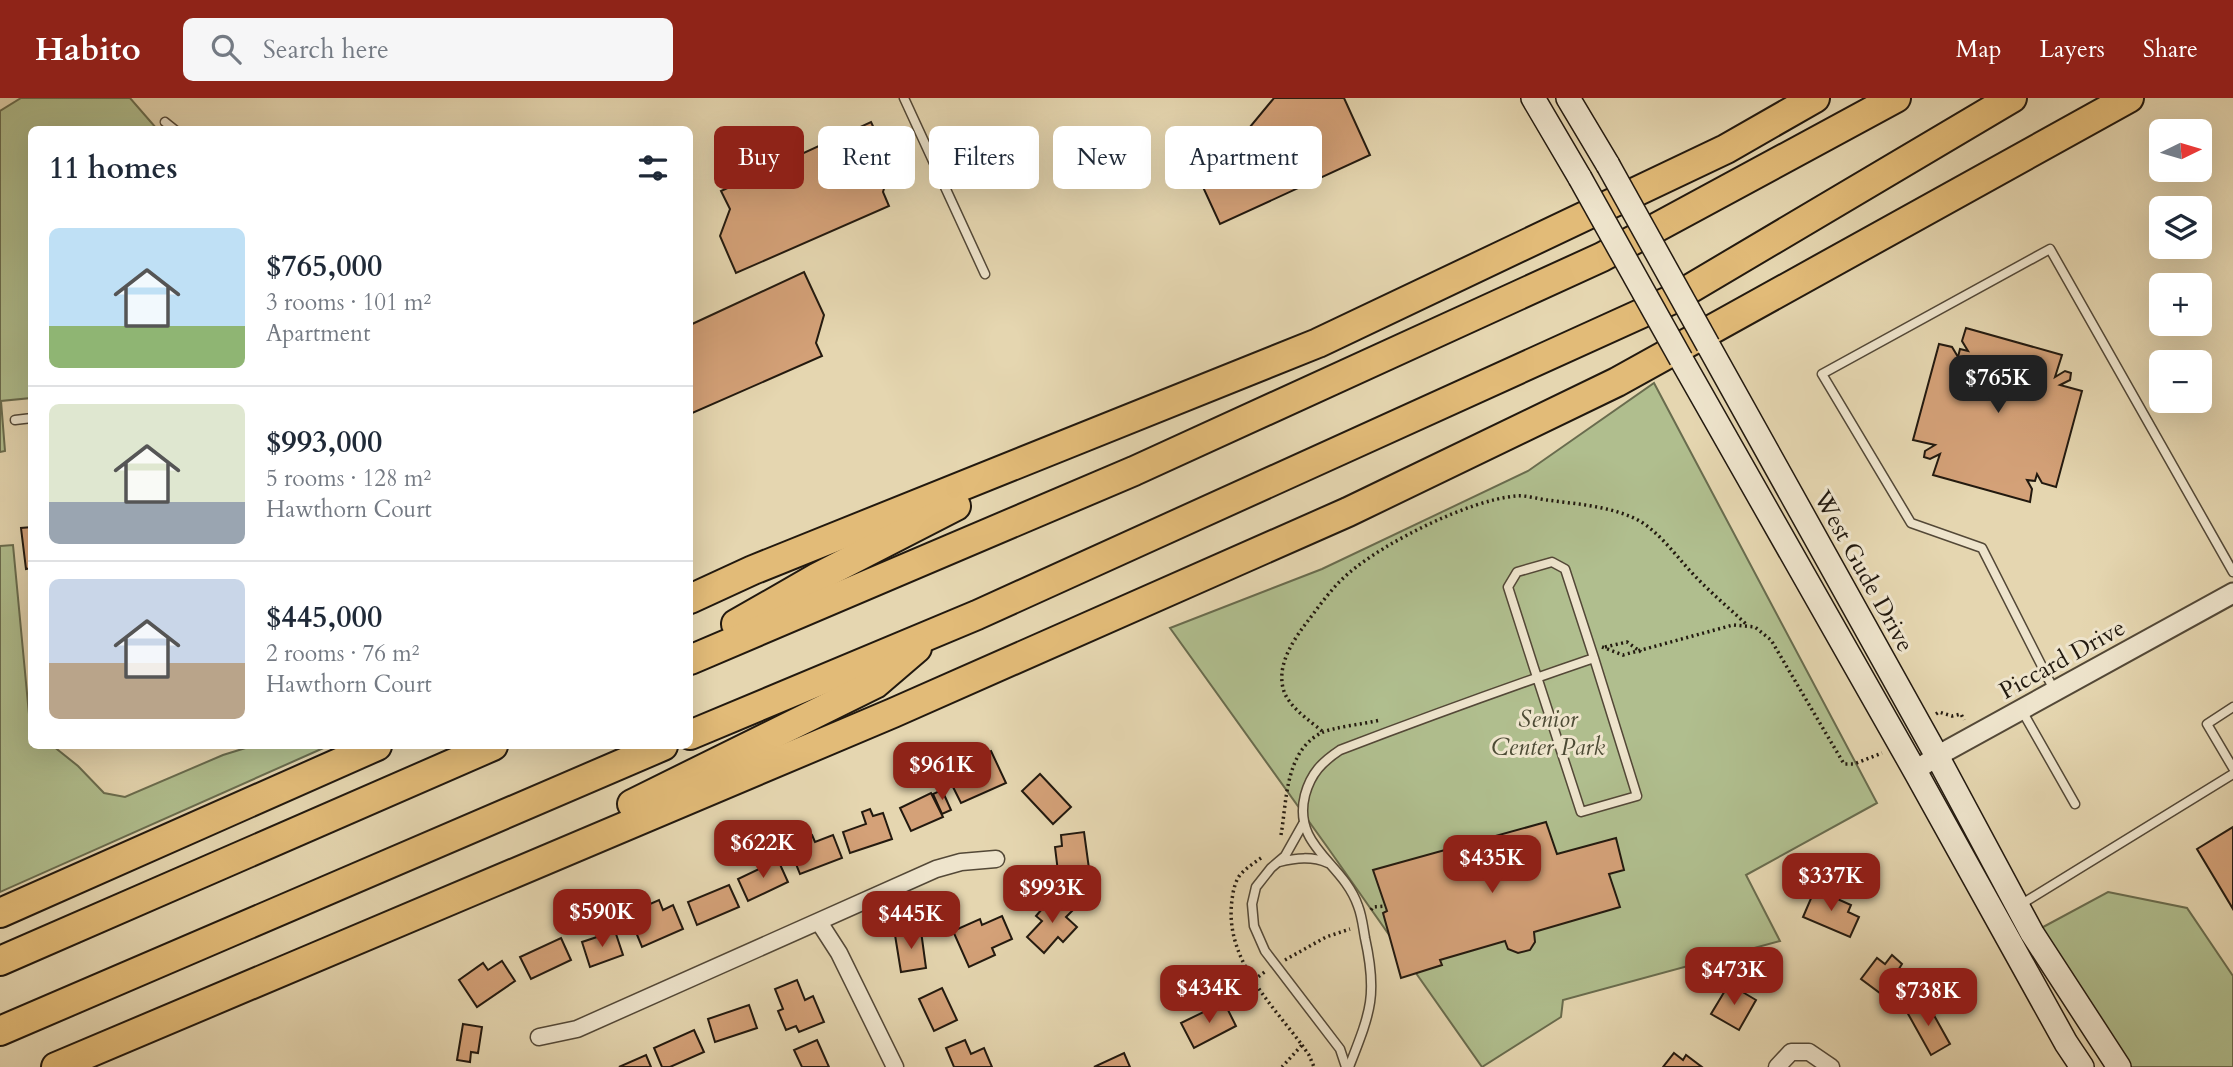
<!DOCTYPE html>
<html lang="en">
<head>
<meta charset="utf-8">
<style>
  :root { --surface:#fff; --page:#f6f6f7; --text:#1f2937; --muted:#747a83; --line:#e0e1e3; --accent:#8f2418 }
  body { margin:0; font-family:Cardo,serif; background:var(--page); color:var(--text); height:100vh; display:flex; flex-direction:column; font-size:26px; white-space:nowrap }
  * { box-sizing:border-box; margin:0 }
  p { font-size:23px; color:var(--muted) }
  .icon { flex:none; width:38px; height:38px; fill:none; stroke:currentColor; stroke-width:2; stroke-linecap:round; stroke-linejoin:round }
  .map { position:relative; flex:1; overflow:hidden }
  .details { position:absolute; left:28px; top:28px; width:665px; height:623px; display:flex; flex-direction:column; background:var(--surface); border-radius:10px; box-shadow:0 7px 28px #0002 }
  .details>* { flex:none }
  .hud { position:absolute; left:714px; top:28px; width:665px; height:63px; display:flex; gap:14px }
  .needle { width:46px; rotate:85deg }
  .buttons { position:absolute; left:2149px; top:21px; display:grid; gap:14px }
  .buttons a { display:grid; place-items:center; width:63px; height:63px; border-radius:10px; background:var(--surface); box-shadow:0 7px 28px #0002; font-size:35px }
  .price { position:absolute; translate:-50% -60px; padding:0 16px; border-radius:14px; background:var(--accent); color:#fff; font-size:23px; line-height:46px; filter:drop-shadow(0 2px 4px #0008) }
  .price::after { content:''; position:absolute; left:50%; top:42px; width:21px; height:16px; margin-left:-10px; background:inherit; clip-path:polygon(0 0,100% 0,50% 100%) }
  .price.on { background:#222; color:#fff }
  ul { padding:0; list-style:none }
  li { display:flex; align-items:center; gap:21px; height:175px; padding:0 21px }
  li+li { border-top:2px solid var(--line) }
  li span { display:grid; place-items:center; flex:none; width:196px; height:140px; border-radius:10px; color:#555 }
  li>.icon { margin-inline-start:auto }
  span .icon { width:84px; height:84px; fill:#fffc; stroke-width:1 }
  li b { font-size:30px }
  h2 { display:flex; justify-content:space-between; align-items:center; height:84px; padding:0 21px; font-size:30px }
  .chip { padding:0 24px; border-radius:10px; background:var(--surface); box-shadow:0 7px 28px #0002; font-size:24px; line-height:63px }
  .chip.on { background:var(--accent); color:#fff }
  header { display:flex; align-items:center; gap:42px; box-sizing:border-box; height:98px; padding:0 35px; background:var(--accent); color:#fff }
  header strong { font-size:33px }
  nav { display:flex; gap:38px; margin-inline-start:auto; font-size:24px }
  .search { width:490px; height:63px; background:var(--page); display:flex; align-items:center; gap:18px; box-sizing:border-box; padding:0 24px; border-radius:10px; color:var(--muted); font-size:26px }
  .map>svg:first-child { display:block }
</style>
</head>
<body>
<header>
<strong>Habito</strong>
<div class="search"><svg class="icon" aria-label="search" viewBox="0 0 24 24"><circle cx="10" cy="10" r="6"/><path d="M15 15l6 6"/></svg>Search here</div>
<nav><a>Map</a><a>Layers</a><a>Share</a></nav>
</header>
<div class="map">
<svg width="2233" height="969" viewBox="0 0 2233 969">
  <rect width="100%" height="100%" fill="#e5d6b0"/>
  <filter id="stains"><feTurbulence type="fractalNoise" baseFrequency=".00286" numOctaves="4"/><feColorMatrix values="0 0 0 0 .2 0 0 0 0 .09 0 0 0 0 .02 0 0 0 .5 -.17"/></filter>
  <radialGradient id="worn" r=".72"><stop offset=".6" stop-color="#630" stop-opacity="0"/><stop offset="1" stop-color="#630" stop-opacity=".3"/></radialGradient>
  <g fill="#b0be8e" stroke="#696c4e" stroke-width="2">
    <path d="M21,0H130L157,31L32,32L31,300L1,303L5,353L0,354V13Z"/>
    <path d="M1654,285L1877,705L1746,777L1780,843L1563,902L1561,919L1482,969L1328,750L1170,530L1322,471L1528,373Z"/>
    <path d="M13,447L32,648H53L78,668L104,695L125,699L223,657L252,648H328L0,794V448Z"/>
    <path d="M2108,794L2187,810L2233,878V969H2119L2032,835Z"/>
  </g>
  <g fill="#d4a178" stroke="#22190f" stroke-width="2">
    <path d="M1274,0H1344L1370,57L1220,126L1202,87Z"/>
    <path d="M871,24L891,67L883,94L889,108L736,175L720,138L730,111L721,93Z"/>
    <path d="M804,174L824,217L816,245L822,258L690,316V227Z"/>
    <path d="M1966,230L2062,257L2055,279L2065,273L2071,275L2070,282L2060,287L2082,293L2056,389L2042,385L2037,376L2035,383L2027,382L2032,391L2030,404L1933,377L1940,356L1930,361L1924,359L1925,353L1935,347L1913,342L1939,246L1952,249L1958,259L1960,251L1968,253L1962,243Z"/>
    <path d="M32,429V470L26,471L21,430Z"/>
    <path d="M991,653L1006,685L961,705L952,687L959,684L953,671Z"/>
    <path d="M1040,676L1071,709L1053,726L1022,693Z"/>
    <path d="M942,692L951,712L942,716L933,696Z"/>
    <path d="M931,695L943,719L911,733L900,710Z"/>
    <path d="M870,711L873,718L883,715L892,741L850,755L843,734L866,726L862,714Z"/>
    <path d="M1546,724L1557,756L1616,740L1624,772L1609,776L1620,809L1534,834L1535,844L1530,852L1518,855L1508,851L1505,843L1440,862L1442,867L1401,880L1383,815L1387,813L1373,772Z"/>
    <path d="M2233,729V811L2197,751Z"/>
    <path d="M1084,734L1090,778L1059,782L1055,749L1062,748L1061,737Z"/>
    <path d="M812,737L815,744L833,737L842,760L800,776L788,746Z"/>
    <path d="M778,762L788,784L748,803L738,781Z"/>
    <path d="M729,787L739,809L697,827L688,804Z"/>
    <path d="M1815,791L1851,807L1848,814L1859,819L1850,839L1803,819Z"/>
    <path d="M1054,797L1072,813L1066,819L1077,829L1063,844L1058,839L1044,855L1027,839L1042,823L1036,818Z"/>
    <path d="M659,802L663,812L673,807L683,831L642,849L633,827L648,821L643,809Z"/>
    <path d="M1002,818L1012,841L992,850L995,857L969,869L953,833L980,821L982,827Z"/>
    <path d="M615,833L623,857L590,869L582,844Z"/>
    <path d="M921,833L926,870L901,874L895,837Z"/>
    <path d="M561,840L571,862L531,881L520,859Z"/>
    <path d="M1892,857L1902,866L1897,874L1904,879L1888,901L1861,881L1877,860L1885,866Z"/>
    <path d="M502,863L515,883L477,909L459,882L483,865L488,872Z"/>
    <path d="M797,882L805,902L813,898L824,924L799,934L796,928L786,932L778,913L783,911L775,891Z"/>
    <path d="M1729,886L1756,902L1739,932L1711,916Z"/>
    <path d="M942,890L957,922L934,933L919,901Z"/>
    <path d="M1926,903L1950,946L1931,957L1907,914Z"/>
    <path d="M1224,904L1236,928L1194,950L1181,925Z"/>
    <path d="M749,907L757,930L715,944L708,921Z"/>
    <path d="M463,926L482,929L478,955L471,954L470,964L457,962Z"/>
    <path d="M694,932L704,954L670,969H662L654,950Z"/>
    <path d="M817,942L829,969H802L794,952Z"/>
    <path d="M965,942L971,956L984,950L992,969H954L946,950Z"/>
    <path d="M1124,955L1130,969H1094Z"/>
    <path d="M1674,955L1683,962L1686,957L1702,969H1663Z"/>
    <path d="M646,957L651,969H619Z"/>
  </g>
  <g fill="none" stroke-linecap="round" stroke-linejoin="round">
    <defs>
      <g id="service">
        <path d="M904,0L985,176"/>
        <path d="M165,24L175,32"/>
        <path d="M15,322L32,320"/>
        <path d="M2054,592L1982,450L1911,425L1822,276L2050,151L2233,474"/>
        <path d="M2233,609L2207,626L2233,670"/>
        <path d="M2021,611L2075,706"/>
        <path d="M1303,726L1285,758L1271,770L1256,789L1252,806L1254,828L1265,853L1340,951L1346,969"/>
        <path d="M1279,764C1296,760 1312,758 1328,765"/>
        <path d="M2020,807L2233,676"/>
        <path d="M1349,969C1370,915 1378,898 1365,840C1363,829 1362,818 1358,808C1343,764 1292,749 1305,697C1311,675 1322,664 1340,652C1424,620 1509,589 1594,560L1637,698L1581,714L1537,579L1534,570L1508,489L1517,474L1552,464L1565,471L1594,560"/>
      </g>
      <g id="minor">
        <path d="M819,824L839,855L895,969"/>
        <path d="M539,939L577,931L936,771L961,764L996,761"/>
        <path d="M1777,969L1791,954H1809L1831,969"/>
      </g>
      <path id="tertiary" d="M1915,673L1937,658L2233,495"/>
      <g id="secondary">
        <path d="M1533,0L1580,80"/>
        <path d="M1568,0L1608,67"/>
        <path d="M1708,247L1937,658L2032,835L2119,969"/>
        <path d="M1681,261L1915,673L2066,945L2082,969"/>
      </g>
      <g id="motorway">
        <path d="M690,501L753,472L1318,245L1726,51L1815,0"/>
        <path d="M736,526L818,479L956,408"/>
        <path d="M690,562L1134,373L1602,159L1896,0"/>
        <path d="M690,637L977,517L1671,202L2012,0"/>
        <path d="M632,706L875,586L917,550"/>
        <path d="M0,815L377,648"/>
        <path d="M0,863L493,648"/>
        <path d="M0,933L663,648"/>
        <path d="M56,969L893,615L1348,414L1617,284L2129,0"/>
      </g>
    </defs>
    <use href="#service" stroke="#534837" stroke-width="11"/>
    <use href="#minor" stroke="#534837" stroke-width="19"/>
    <use href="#tertiary" stroke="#534837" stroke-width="23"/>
    <use href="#secondary" stroke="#22190f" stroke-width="26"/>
    <use href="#motorway" stroke="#22190f" stroke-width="32"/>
    <g stroke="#22190f" stroke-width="3.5" stroke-dasharray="2 3.5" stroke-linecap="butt">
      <path d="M1602,549L1623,557L1733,527L1755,529L1771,542L1844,666H1854L1882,655"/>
      <path d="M1605,549L1627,544L1641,554"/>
      <path d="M1936,616L1939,614L1952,618L1961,616L1964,622"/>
      <path d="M1322,633C1310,623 1292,611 1285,596C1275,572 1290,547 1304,528C1318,510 1331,490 1349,475C1385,444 1469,402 1516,398C1526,397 1538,401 1547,402C1576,406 1609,408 1636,421C1659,433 1675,457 1693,476C1710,494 1729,510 1747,527"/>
      <path d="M1281,737C1287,702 1285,654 1321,635C1333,629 1365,626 1380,622"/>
      <path d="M1261,760C1254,765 1246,770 1240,777C1235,784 1233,793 1232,802C1224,860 1270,904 1302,947L1282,969"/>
      <path d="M1371,812L1373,809L1385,808"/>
      <path d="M1285,862L1326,839L1350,831"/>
      <path d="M1254,882L1266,873"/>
      <path d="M1302,947L1309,957L1314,969"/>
    </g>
    <use href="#service" stroke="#eee4cc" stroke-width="8"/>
    <use href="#minor" stroke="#eee4cc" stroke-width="16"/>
    <use href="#tertiary" stroke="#eee4cc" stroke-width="19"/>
    <use href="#secondary" stroke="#eee4cc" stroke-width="23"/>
    <use href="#motorway" stroke="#e2bb78" stroke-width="28"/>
    <defs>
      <g id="secondary-bridge">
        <path d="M1608,67L1708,247"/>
        <path d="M1580,80L1681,261"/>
      </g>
    </defs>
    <use href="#secondary-bridge" stroke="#22190f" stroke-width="26" stroke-linecap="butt"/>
    <use href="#secondary-bridge" stroke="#eee4cc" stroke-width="23"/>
  </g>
  <g text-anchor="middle" stroke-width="6" stroke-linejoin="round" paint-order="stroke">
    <g font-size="24" fill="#22190f" stroke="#eee4cc">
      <text transform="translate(1864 473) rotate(61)" y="8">West Gude Drive</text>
      <text transform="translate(2062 561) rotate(-29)" y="8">Piccard Drive</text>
    </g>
    <g font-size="24" font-style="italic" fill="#4d4b35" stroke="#eee4cc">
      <text x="1548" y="629">Senior<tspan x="1548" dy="28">Center Park</tspan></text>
    </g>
  </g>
  <rect width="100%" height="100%" filter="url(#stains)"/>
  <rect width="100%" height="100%" fill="url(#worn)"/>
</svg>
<div class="buttons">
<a><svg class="needle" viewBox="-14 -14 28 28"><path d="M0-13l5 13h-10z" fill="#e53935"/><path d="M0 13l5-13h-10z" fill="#747a83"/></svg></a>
<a><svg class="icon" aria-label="layers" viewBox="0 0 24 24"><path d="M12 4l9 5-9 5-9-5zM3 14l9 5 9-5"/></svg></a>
<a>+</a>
<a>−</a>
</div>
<b class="price on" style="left:1998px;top:317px">$765K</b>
<b class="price" style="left:942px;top:704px">$961K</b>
<b class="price" style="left:763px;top:782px">$622K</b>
<b class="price" style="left:1492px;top:797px">$435K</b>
<b class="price" style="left:1831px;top:815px">$337K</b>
<b class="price" style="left:1052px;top:827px">$993K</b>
<b class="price" style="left:602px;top:851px">$590K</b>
<b class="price" style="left:911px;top:853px">$445K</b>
<b class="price" style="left:1734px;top:909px">$473K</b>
<b class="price" style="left:1209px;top:927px">$434K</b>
<b class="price" style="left:1928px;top:930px">$738K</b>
<div class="hud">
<a class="chip on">Buy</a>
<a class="chip">Rent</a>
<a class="chip">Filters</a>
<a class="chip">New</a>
<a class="chip">Apartment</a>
</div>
<section class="details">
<h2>11 homes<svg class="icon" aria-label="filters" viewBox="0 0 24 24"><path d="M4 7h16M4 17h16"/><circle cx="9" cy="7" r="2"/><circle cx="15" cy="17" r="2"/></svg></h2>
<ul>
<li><span style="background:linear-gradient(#bfe0f5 70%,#8fb573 0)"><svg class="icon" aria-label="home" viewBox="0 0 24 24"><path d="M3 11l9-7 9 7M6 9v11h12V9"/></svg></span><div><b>$765,000</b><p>3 rooms · 101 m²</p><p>Apartment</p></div></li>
<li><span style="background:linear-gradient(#dfe7d0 70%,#9aa5b1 0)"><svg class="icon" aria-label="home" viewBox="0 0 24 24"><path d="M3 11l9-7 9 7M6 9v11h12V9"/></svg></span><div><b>$993,000</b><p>5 rooms · 128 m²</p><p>Hawthorn Court</p></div></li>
<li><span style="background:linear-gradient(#c9d6e8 60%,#b9a48a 0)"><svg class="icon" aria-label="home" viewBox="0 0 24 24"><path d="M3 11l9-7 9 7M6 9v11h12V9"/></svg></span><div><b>$445,000</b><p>2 rooms · 76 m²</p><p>Hawthorn Court</p></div></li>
</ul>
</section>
</div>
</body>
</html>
